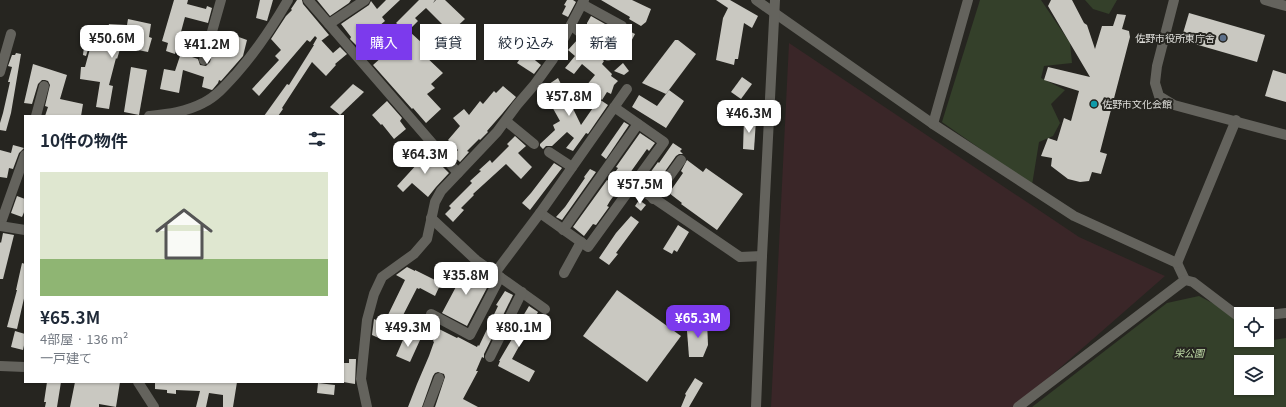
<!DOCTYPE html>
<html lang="ja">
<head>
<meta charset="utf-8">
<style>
  :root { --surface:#fff; --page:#f6f6f7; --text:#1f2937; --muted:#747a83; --line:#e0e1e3; --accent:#7c3aed }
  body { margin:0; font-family:Georgia,"Noto Sans JP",serif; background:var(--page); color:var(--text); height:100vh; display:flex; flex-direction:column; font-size:15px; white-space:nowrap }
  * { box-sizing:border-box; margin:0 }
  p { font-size:13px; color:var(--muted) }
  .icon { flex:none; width:22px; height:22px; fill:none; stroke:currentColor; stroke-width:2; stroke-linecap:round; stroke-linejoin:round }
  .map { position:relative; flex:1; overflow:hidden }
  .drawer { position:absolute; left:24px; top:115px; width:320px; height:268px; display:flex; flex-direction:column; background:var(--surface); border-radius:0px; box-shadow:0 1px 3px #0004 }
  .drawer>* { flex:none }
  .top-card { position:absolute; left:356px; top:24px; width:380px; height:36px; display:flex; gap:8px }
  .buttons { position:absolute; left:1234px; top:307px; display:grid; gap:8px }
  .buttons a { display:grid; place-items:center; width:40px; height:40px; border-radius:0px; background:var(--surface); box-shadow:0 1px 3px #0004; font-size:20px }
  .price { position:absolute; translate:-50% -34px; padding:0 9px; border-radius:8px; background:#fff; color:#222; font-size:13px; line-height:26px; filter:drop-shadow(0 1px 2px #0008) }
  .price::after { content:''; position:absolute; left:50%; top:24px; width:12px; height:9px; margin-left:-6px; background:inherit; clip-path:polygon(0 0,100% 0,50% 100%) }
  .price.selected { background:var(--accent); color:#fff }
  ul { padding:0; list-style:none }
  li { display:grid; align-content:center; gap:8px; height:212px; padding:0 16px }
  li+li { border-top:1px solid var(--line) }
  li span { display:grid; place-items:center; height:124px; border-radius:0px; color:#555 }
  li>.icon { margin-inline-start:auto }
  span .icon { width:72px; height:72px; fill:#fffc; stroke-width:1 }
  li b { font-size:17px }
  h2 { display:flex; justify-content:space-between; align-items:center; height:48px; padding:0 16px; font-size:17px }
  .chip { padding:0 14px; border-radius:0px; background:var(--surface); box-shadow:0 1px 3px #0004; font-size:14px; line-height:36px }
  .chip.selected { background:var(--accent); color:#fff }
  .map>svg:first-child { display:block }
</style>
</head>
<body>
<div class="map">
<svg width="1286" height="407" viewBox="0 0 1286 407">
  <rect width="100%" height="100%" fill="#262520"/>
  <path fill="#3a2628" d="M789,43L1079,237L1165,276L1015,407H771Z"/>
  <g fill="#34402a" fill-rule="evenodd">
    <path d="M980,0H1041L1070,43L1072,63L1044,66L1041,78L1065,90L1051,104L1060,123L1053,136L1039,142L1032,185L942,122Z"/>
    <path d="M1085,0H1117L1109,14L1093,9Z"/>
    <path d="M1199,296L1241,318V340L1267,341L1286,338V407H1032L1167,303ZM1241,362H1267V388H1241Z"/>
  </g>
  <g fill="#c9c8c1">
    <path d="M174,0H188L187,4L206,9L207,6L212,8L208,23L185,17L175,54L166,51L168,43L162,41Z"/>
    <path d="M260,0H273L267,21L256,18Z"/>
    <path d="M297,0H302L303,4L329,35L321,41V40L333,53L340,47L347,54L335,64L336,65L326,76L312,62L282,108L283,109L278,116H264L287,84L289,85L314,45H313L317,38L315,36L310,42L307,40L259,96L252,89L279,60L275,56L281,50L271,39L286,16L292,10L291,9Z"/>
    <path d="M317,0H351L349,3L330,16Z"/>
    <path d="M386,0H400L382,17L385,21L356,45L350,39L351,37L341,24L369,5L371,1L377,9Z"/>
    <path d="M419,0H435L433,3L436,0H445L465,19L448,35L445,31L423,54L443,73L431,84L435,88L427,94L441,109L426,123L413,108L412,109L373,65L410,32L422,43L442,24L426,8L415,18L418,21L407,32L396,23Z"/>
    <path d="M567,0H573L576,2L568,17L562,14L566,6L564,5Z"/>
    <path d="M601,0H632L651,9L646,22L641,26L629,19L630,17Z"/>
    <path d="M716,0H730L758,16L752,28L744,23L738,59H735L734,65L716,60L723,18L728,8Z"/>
    <path d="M1051,0H1072L1084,23L1087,25L1095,49L1102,26H1113L1117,14L1126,15L1122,29L1129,31L1130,37L1100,152L1107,154L1101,174L1092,172L1089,181L1080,182L1068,179L1051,166L1052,158L1041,156L1048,138L1057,141L1064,118L1071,121L1079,91L1044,80L1048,67L1090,77L1048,6Z"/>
    <path d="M1189,13L1265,35L1257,62L1181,40Z"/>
    <path d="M591,16L619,32H623L627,30L635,34L625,53L613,47L615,44L601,37L603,34L587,26V23Z"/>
    <path d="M128,19L151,24L149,37L152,38L148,52L138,50L142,35L119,30L118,45L121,46L117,59L116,58L109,85L113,86L109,109L96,107L100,82L80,79L81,67H85L91,45L106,49L108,42L111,43V29L108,28L109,24L127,25Z"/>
    <path d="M553,24L561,29L548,52L540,48Z"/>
    <path d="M86,31L93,34L86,56L83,55Z"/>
    <path d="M222,35L235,39L236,36L247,40L243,56L221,81L219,80L218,83L213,89L212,90L202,87L204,77L183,70L179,93L160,89L164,69L175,71L182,50L187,51L186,55L198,59L200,65L206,66L210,62L215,44L219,45Z"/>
    <path d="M578,39L604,61L602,64L612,74L611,76L618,81L614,85L611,94L607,92L602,100L586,86L595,75L582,64L574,74L565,68L575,56L568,50Z"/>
    <path d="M675,40H678L696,54L666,94L642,83Z"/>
    <path d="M525,52L541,65L534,74L517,63Z"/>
    <path d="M16,53L21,54L11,113L6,131L0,130V123L3,113L10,82H8L12,67L8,66L12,55H15Z"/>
    <path d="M623,63L629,71L624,75L614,71Z"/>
    <path d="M33,64L67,75L60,99L83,104L81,116H45L48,107L45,106L50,85L48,81L45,80H42L38,84L32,104L24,103Z"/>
    <path d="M131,67L147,70L139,115L124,112Z"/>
    <path d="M1273,70L1286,74V102L1265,96Z"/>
    <path d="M742,77L752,84L741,99L731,92Z"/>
    <path d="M558,78L581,125L599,99L608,105L588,134L586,133L573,151L566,148L574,138L567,132L552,146H546L543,149L540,146V144L555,130L553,125L560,121L545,94L537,92Z"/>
    <path d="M353,84L364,92L340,115L330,107Z"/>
    <path d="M503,86L516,97L502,114L487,131L488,132L480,140L479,139L467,151L469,152L460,162L453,156L458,150L448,140L460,126L453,118L464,109L469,115L480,101L483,104L494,91L496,93Z"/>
    <path d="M669,90L684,101L666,128L632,107L639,95L657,106Z"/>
    <path d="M387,101L402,118L400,121L406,129L394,139L382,124L381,125L372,115Z"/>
    <path d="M744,119L756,120L754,150L743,149Z"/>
    <path d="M624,122L629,125L606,159L601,155Z"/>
    <path d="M640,133L655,143L649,151L647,149L610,201L607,206L609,207L596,225L593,224L584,236L573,227L607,180L609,181L618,168L616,167Z"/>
    <path d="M515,136L526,146L518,153L532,167L521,179L506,164L473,194L474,195L461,208L464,210L453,222L445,214L451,208L449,206L472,183L470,181L481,171L479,170L490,160L492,163L509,146L507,144Z"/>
    <path d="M673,143L682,149L680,151L683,154H679L676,156L656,184L647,177L658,162L659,163Z"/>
    <path d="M13,145L24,148L19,153L13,169L9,168L7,178L0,177V150L11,153Z"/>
    <path d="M429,151L436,157L435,159L449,173L436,187L428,197L412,183L403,192L397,186Z"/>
    <path d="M687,160L703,172L706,168L743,194L717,230L681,204L682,203L669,193L683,173L681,171Z"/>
    <path d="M554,163L562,168L530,210L522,203L531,193Z"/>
    <path d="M590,169L596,172L562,220L556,217L565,207L585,178L584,177Z"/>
    <path d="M17,196L25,199V210L22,217L11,213Z"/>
    <path d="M639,200L646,205L641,211L635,206Z"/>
    <path d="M631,216L639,222L616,253L618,254L609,265L599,258L616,233Z"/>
    <path d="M678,225L689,232L677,252L674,250L672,254L663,249Z"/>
    <path d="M3,233L14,235L3,279H0V242L1,243Z"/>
    <path d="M22,263L25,264V294L17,329L7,327L17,290H16Z"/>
    <path d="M470,264L477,268L474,273L490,282L467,326L442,313L466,268L468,269Z"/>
    <path d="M407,267L415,271V270L441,283L435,296L420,288L419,289L417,288L398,325L386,319L405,280L396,275Z"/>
    <path d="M617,290L681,336L647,382L583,336Z"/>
    <path d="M505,291L513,295L484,354V358L482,357L476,371H478L463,399L478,407H435L445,377L444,374L438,372L435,373L433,376L422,407H408L417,384L429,356L434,342L433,341L439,329L457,338L458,337L477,347L478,345L479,346L498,306L496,305Z"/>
    <path d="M529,306L538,312L512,359L535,371L529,382L498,366L500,361H499L516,332L514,331Z"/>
    <path d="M374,319L389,326L383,340L372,335Z"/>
    <path d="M698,320L707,321L708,345L703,357H689L687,331Z"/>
    <path d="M15,331L25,334V341L23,350L11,347Z"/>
    <path d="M406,333L420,340L410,362L396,356Z"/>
    <path d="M349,359H356L355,384L343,382V363H349Z"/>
    <path d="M695,378L703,383L689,407H681L686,395L685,394Z"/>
    <path d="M47,382H61L57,407H45L46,402H44Z"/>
    <path d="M75,382H120L116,407L99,404V407H70Z"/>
    <path d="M155,382H237L233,407H223V395L209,393L206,407H196L200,391L176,390V394L167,393V390L155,389Z"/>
    <path d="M318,383L335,385L334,395L317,393Z"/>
  </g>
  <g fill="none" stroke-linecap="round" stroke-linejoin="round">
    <g stroke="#64635d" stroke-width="10">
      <path d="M308,0L458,173"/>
      <path d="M756,0L933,124L1074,216L1177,263L1185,280"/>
      <path d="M1174,0L1157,66L1155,83L1159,96L1174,105L1286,135"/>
      <path d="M1265,0L1286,6"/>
      <path d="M582,4L622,26"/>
      <path d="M329,24L365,0"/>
      <path d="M571,25L608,56"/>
      <path d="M204,60L221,0"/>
      <path d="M0,72L11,34"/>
      <path d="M614,107L664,142L588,247L540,213L627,89"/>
      <path d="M36,116L44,86"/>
      <path d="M149,116C167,114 186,112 203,103C216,97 227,84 237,73C257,50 273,26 288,0"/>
      <path d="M506,121L534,144"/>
      <path d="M933,124L968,0"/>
      <path d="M549,152L572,167"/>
      <path d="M633,184L740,257L762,256"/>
      <path d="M653,199L681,160"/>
      <path d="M431,218L476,260L545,309"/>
      <path d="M0,225L25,155"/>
      <path d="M0,226L25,230"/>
      <path d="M563,230L638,124"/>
      <path d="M1177,263L1236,120"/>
      <path d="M495,273L540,213"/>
      <path d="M564,273L581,242"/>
      <path d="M1185,280L1193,282L1239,317H1241"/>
      <path d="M431,314L470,335L500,277"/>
      <path d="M1267,315L1286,313"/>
      <path d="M490,357L522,292"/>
      <path d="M0,366L25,367"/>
      <path d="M138,382L154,407"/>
      <path d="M367,407L361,379L367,320L374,294L382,277L414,254L427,239L435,202L441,191L497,132L517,105L535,84L553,59L584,0"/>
      <path d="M428,407L439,378"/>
      <path d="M756,407L762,256L775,0"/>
      <path d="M1018,407L1185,280"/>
    </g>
  </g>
  <circle fill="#5c6f8a" stroke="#262520" stroke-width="1.5" cx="1223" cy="38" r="4"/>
  <circle fill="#0f9aa8" stroke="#262520" stroke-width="1.5" cx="1094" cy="104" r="4"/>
  <g text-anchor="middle" stroke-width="4" stroke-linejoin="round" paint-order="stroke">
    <g font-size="10" fill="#e0e0dc" stroke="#262520" text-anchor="end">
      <text x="1215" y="42">佐野市役所東庁舎</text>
      <text x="1102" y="108" text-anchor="start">佐野市文化会館</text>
    </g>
    <g font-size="10" font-style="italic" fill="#c0dca8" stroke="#262520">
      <text x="1189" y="357">栄公園</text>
    </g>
  </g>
</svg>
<div class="buttons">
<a><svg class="icon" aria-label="locate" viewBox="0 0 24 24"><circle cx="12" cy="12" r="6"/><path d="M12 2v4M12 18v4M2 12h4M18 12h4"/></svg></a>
<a><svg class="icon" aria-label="layers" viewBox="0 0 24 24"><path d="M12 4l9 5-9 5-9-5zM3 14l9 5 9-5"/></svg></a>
</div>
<b class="price" style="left:112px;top:59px">¥50.6M</b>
<b class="price" style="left:207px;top:65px">¥41.2M</b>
<b class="price" style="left:569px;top:117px">¥57.8M</b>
<b class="price" style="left:749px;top:134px">¥46.3M</b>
<b class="price" style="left:425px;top:175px">¥64.3M</b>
<b class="price" style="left:640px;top:205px">¥57.5M</b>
<b class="price" style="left:466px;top:296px">¥35.8M</b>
<b class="price selected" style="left:698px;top:339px">¥65.3M</b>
<b class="price" style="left:408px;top:348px">¥49.3M</b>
<b class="price" style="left:519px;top:348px">¥80.1M</b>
<div class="top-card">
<a class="chip selected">購入</a>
<a class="chip">賃貸</a>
<a class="chip">絞り込み</a>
<a class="chip">新着</a>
</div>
<section class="drawer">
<h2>10件の物件<svg class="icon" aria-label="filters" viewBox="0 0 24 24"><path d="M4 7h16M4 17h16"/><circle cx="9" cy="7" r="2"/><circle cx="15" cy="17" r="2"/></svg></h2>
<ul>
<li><span style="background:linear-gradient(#dfe7d0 70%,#8fb573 0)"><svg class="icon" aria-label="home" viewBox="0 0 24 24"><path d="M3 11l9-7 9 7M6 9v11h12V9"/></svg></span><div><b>¥65.3M</b><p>4部屋 · 136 m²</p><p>一戸建て</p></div></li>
</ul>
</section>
</div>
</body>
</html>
